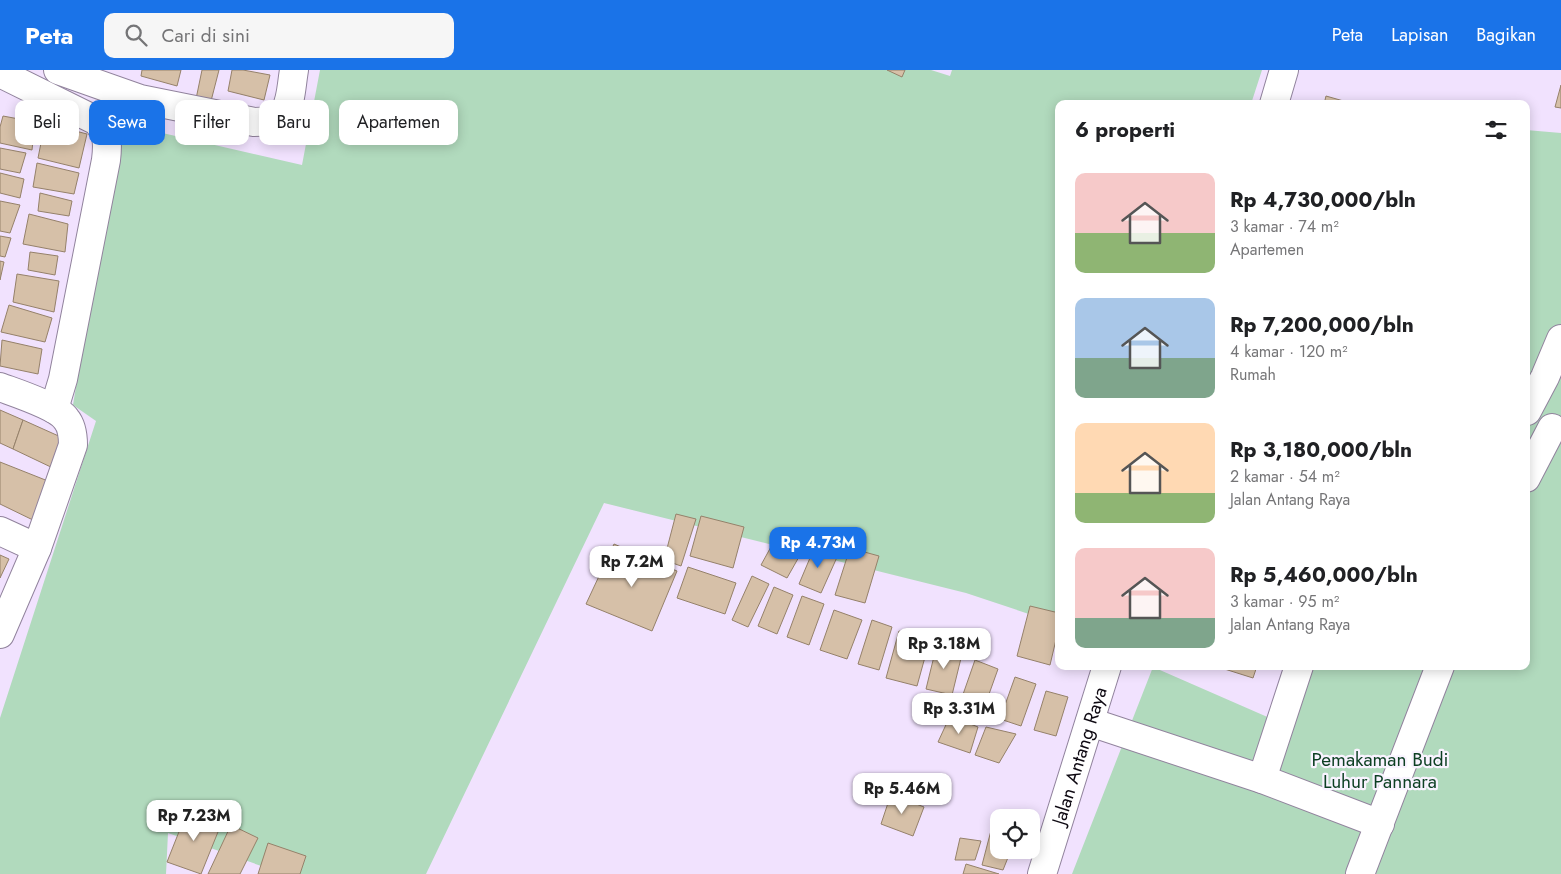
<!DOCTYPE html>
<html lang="id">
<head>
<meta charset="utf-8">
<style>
  :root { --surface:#fff; --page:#f6f6f6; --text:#202124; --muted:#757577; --accent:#1a73e8 }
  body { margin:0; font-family:Jost,sans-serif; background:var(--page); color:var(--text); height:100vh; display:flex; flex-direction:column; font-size:19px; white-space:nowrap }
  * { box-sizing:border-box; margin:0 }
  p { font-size:16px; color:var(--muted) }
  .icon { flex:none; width:28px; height:28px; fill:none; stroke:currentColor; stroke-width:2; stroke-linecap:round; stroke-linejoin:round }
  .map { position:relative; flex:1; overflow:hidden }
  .drawer { position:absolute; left:1055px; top:30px; width:475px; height:570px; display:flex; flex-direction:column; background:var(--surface); border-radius:10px; box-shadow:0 2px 12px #0003 }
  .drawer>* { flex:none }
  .banner { position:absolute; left:15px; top:30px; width:475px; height:45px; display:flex; gap:10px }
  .tools { position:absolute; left:990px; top:739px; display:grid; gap:10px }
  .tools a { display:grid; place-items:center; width:50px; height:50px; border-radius:10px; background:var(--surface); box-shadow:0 2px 12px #0003; font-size:25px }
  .price { position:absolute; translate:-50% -42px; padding:0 11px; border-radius:10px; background:#fff; color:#222; font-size:16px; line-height:32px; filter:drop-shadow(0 1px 2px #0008) }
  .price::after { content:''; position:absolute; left:50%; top:30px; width:15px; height:11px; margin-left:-8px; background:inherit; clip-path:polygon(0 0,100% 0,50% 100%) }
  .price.current { background:var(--accent); color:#fff }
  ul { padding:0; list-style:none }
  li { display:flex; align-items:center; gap:15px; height:125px; padding:0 20px }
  li span { display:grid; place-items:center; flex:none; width:140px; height:100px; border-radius:10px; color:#555 }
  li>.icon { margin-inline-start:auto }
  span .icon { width:60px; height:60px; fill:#fffc; stroke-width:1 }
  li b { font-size:21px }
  h2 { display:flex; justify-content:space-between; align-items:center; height:60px; padding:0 20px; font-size:21px }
  .tag { padding:0 18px; border-radius:10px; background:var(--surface); box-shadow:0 2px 12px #0003; font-size:18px; line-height:45px }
  .tag.current { background:var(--accent); color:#fff }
  header { display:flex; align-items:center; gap:30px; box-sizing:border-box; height:70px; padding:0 25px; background:var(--accent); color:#fff }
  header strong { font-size:24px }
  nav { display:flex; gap:28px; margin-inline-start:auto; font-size:18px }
  .search { width:350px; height:45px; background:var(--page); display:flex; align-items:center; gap:12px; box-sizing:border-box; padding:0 18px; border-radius:10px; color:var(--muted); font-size:19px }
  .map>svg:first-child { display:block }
</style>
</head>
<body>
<header>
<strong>Peta</strong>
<div class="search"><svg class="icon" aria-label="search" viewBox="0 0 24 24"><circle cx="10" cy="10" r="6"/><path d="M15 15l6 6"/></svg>Cari di sini</div>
<nav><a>Peta</a><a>Lapisan</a><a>Bagikan</a></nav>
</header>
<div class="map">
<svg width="1561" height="804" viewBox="0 0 1561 804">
  <rect width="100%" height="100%" fill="#f1e2fe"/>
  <g fill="#b1dabd">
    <path d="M320,0H931L950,6L952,0H1262L1251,34H1059V554L966,523L604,433L426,804H284L168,763L166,804H0V648L96,351L73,335L119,53L302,95Z"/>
    <path d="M1526,60L1561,63V804H1072L1153,597L1272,649L1288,596H1526Z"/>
  </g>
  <g fill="#d6c0a8" stroke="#95816a">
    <path d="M142,0H181L177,16L141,6Z"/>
    <path d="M202,0H219L211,31L196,29Z"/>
    <path d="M232,0H243L270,5L264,30L228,21Z"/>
    <path d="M887,0H905L902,7Z"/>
    <path d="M1561,15V38L1555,37Z"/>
    <path d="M1326,26L1354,34H1324Z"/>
    <path d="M3,46L35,52L32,80L0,73V57Z"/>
    <path d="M45,53L87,64L79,98L38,88Z"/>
    <path d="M0,78L26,83L20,103L0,99Z"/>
    <path d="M37,93L79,103L74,124L33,117Z"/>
    <path d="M0,103L24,109L20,128L0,123Z"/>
    <path d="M40,123L72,131L69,146L38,141Z"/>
    <path d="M0,131L20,135L10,163L0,161Z"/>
    <path d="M29,144L68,154L65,182L23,174Z"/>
    <path d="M0,166L11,168L5,187L0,186Z"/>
    <path d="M30,182L58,186L55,205L28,200Z"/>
    <path d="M0,191L4,192L0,210Z"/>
    <path d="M17,204L59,211L54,242L13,232Z"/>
    <path d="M9,235L52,248L45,272L1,262Z"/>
    <path d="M2,270L42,279L38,304L0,296Z"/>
    <path d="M0,340L23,350L13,379L0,373Z"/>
    <path d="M23,350L72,372L55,399L13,379Z"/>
    <path d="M0,392L53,413L35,451L0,434Z"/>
    <path d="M676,444L696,449L681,496L664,490Z"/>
    <path d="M701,446L744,457L733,498L690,486Z"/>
    <path d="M778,464L804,478L787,508L761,495Z"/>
    <path d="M614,474L677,501L652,561L586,534Z"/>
    <path d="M815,476L838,485L821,523L799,514Z"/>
    <path d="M850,478L879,486L865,533L835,525Z"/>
    <path d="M0,485L9,489L0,508Z"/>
    <path d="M688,497L736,513L725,544L677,528Z"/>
    <path d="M752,506L769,514L748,557L732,550Z"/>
    <path d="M774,517L793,525L777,564L758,556Z"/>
    <path d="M802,526L824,534L809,575L787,567Z"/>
    <path d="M1030,536L1059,543V557L1050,595L1017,586Z"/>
    <path d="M834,540L862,550L847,589L820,580Z"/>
    <path d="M872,550L892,557L879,600L858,594Z"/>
    <path d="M899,561L930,569L917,616L886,608Z"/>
    <path d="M937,574L963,580L952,625L926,619Z"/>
    <path d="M975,590L998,599L983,641L960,633Z"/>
    <path d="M1215,596H1257L1253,608Z"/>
    <path d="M1015,607L1036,614L1021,656L1000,649Z"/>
    <path d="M1046,621L1068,627L1056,666L1034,660Z"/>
    <path d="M950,646L978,657L970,683L938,672Z"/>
    <path d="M986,657L1016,664L999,693L975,685Z"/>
    <path d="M891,724L924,737L913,766L881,754Z"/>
    <path d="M188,739L222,752L201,804L167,792Z"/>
    <path d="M994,749L999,750V780H1011L1003,800L982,795Z"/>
    <path d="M231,755L258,768L240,804H208Z"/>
    <path d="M960,768L981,771L975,790H955Z"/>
    <path d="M268,773L306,786L300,804H258Z"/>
    <path d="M966,794L999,804H963Z"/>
  </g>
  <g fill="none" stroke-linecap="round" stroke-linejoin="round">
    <defs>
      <g id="minor">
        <path d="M58,0L140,29L254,52C293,52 289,30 294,0"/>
        <path d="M2,4L97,51C108,65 108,73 106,90L63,309L54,339"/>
        <path d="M0,317C16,323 57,336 66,349C72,356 73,366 73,375L37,478L0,564"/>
        <path d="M1527,341L1545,307L1561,269"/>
        <path d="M1526,408L1552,358"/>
        <path d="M0,461L37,478"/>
        <path d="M1090,652L1262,709L1380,754"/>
        <path d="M1262,709L1299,596"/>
        <path d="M1360,804L1440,596"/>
      </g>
      <g id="major">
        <path d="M1274,34L1284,0"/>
        <path id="s1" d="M1042,804L1107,596"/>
      </g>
    </defs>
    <use href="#minor" stroke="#91839d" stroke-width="30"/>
    <use href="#major" stroke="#91839d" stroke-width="30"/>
    <use href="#minor" stroke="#fff" stroke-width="28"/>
    <use href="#major" stroke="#fff" stroke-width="28"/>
  </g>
  <g text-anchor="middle" stroke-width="4.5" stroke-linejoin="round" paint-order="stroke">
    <g font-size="19" fill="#0e0912" stroke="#f9f3ff">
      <text dy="7" stroke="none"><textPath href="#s1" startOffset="124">Jalan Antang Raya</textPath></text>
    </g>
    <g font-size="19" fill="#0c3f22" stroke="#f9f3ff">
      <text x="1380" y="696">Pemakaman Budi<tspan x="1380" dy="22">Luhur Pannara</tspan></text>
    </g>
  </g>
</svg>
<div class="tools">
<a><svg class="icon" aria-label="locate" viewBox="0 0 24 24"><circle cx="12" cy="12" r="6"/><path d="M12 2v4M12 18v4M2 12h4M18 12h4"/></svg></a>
</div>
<b class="price current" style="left:818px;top:499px">Rp 4.73M</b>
<b class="price" style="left:632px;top:518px">Rp 7.2M</b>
<b class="price" style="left:944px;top:600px">Rp 3.18M</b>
<b class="price" style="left:959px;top:665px">Rp 3.31M</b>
<b class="price" style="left:902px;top:745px">Rp 5.46M</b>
<b class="price" style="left:194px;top:772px">Rp 7.23M</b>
<div class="banner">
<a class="tag">Beli</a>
<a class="tag current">Sewa</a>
<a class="tag">Filter</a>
<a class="tag">Baru</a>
<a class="tag">Apartemen</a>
</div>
<section class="drawer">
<h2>6 properti<svg class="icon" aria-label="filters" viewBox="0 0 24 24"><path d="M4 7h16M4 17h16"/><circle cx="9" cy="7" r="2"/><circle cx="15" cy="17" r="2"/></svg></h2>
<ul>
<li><span style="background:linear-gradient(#f6c9c9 60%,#8fb573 0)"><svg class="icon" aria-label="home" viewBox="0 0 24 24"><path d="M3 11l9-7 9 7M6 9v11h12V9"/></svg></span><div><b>Rp 4,730,000/bln</b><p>3 kamar · 74 m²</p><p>Apartemen</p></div></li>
<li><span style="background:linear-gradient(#a9c7e8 60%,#7fa58c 0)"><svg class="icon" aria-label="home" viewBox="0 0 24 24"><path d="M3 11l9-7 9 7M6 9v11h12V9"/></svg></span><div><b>Rp 7,200,000/bln</b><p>4 kamar · 120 m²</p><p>Rumah</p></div></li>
<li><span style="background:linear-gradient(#ffd9b3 70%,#8fb573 0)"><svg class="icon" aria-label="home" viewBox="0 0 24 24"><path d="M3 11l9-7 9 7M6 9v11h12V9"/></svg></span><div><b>Rp 3,180,000/bln</b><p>2 kamar · 54 m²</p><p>Jalan Antang Raya</p></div></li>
<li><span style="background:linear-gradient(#f6c9c9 70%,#7fa58c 0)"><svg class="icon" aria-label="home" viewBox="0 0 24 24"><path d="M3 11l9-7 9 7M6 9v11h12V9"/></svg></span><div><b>Rp 5,460,000/bln</b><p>3 kamar · 95 m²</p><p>Jalan Antang Raya</p></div></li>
</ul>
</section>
</div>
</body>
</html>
